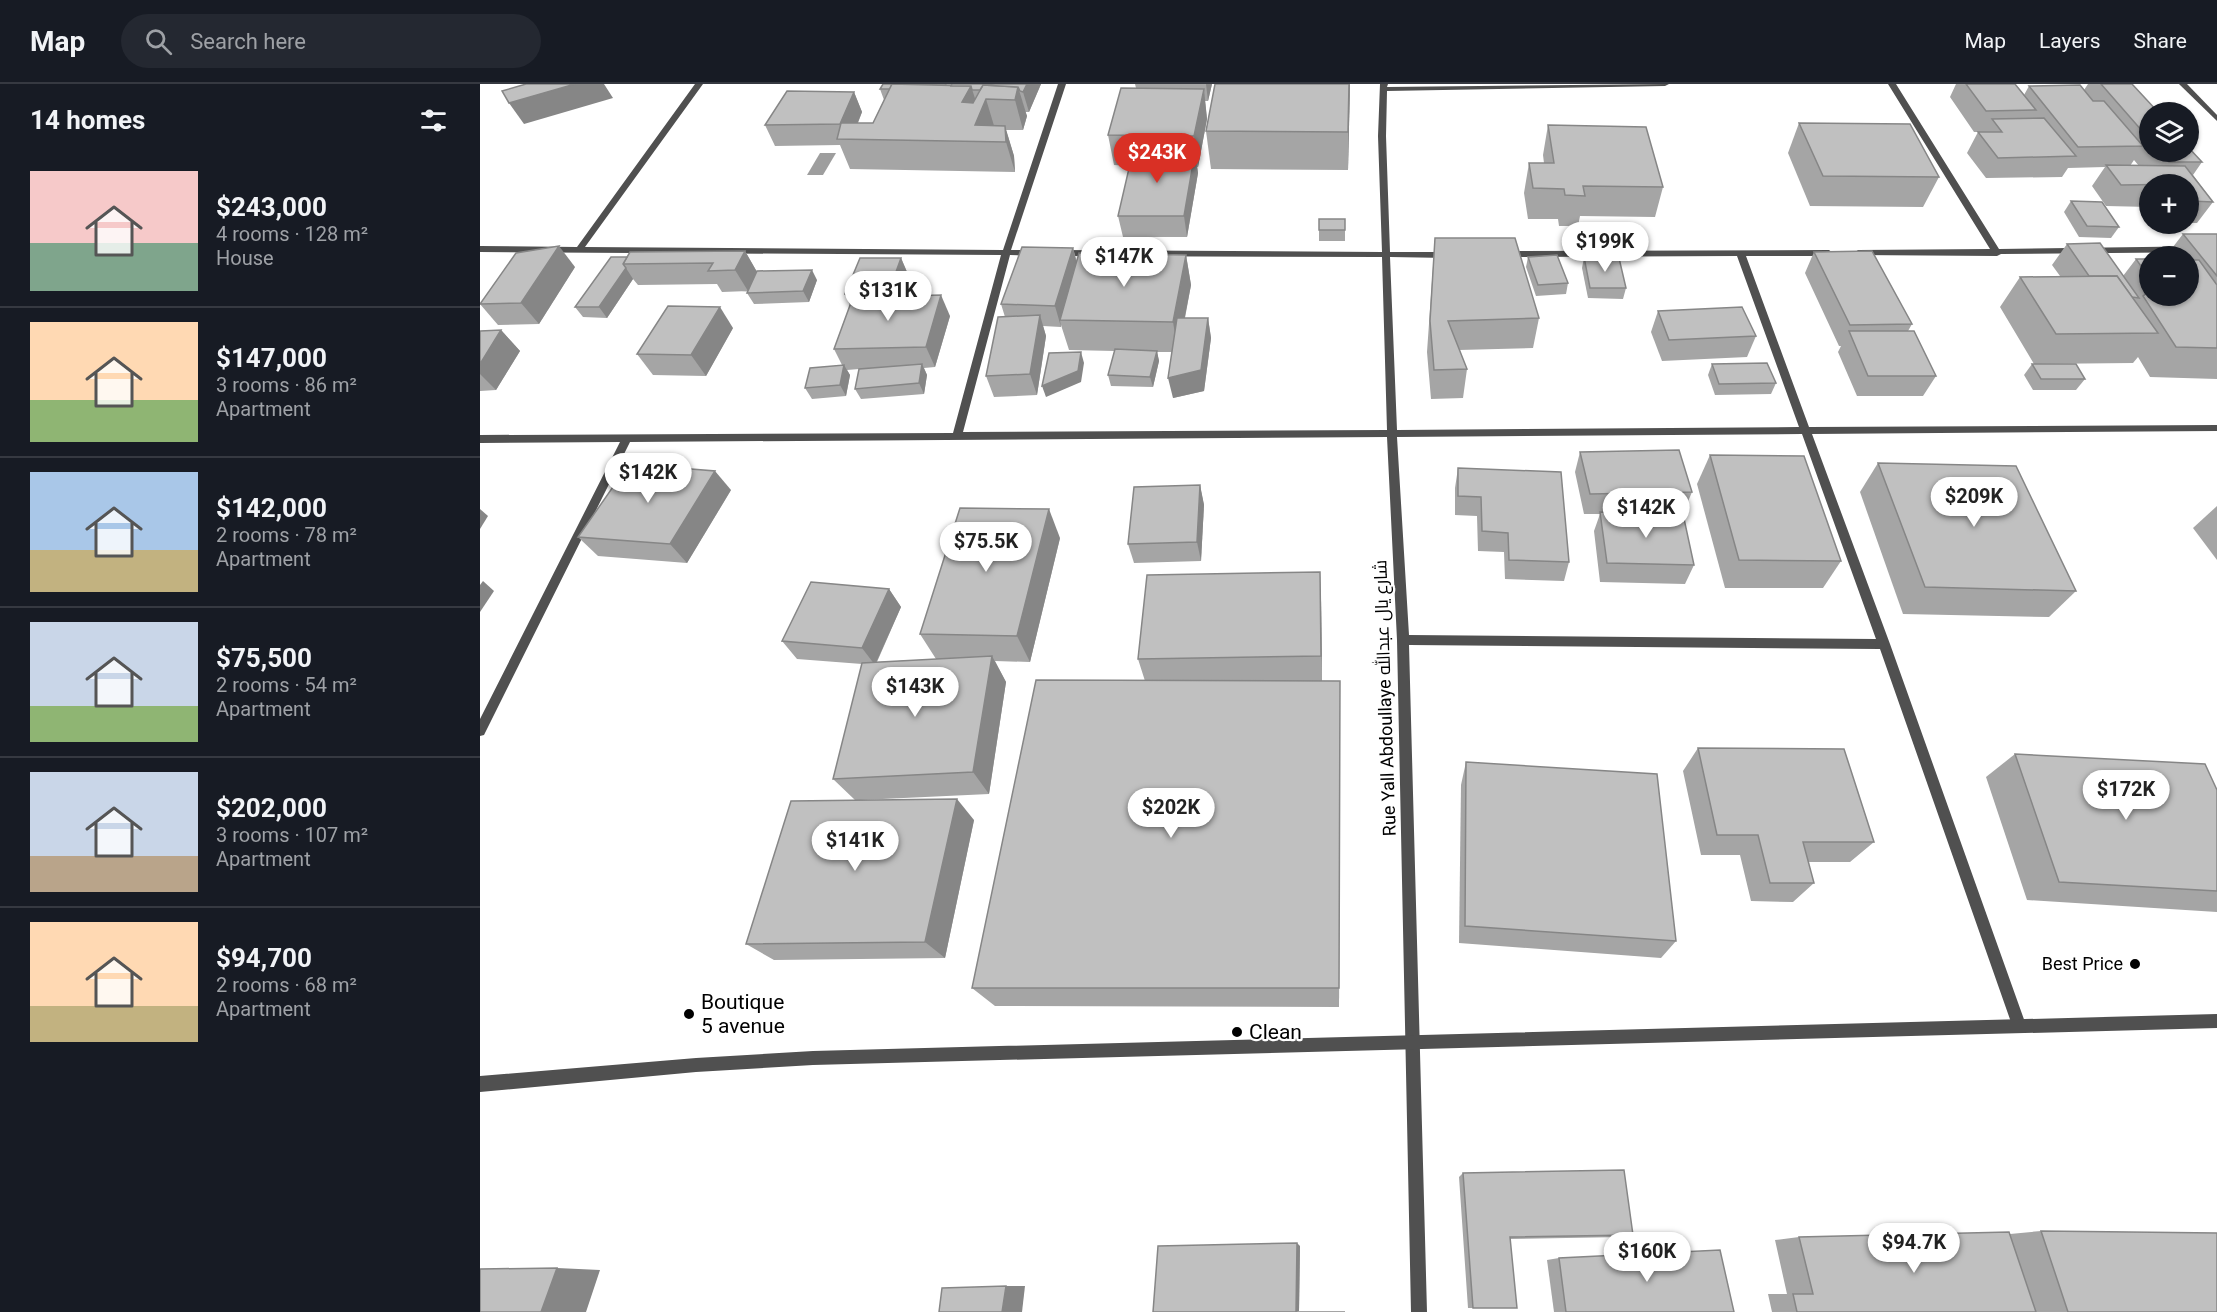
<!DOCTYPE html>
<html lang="en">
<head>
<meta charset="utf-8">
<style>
  :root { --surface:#171b24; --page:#242831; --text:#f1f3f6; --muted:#9ea1a6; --line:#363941; --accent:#d93025 }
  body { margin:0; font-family:Roboto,Cairo,sans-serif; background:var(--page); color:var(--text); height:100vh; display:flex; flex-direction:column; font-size:22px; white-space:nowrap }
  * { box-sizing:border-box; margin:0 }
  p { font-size:20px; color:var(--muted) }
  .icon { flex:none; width:33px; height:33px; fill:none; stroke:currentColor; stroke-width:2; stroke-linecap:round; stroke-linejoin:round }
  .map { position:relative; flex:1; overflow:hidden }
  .details { display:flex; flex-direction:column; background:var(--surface); width:480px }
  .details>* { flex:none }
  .controls { position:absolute; left:1659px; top:18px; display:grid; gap:12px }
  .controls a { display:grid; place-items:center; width:60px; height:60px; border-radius:50%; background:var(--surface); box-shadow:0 2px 4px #0004; font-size:30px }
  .price { position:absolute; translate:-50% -51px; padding:0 14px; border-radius:21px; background:#fff; color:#222; font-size:20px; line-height:39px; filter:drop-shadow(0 2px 3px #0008) }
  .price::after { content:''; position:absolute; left:50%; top:36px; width:18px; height:14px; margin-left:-9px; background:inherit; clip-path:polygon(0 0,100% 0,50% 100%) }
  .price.selected { background:var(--accent); color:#fff }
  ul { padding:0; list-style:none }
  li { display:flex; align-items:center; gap:18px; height:150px; padding:0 30px }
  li+li { border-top:2px solid var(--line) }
  li span { display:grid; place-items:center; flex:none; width:168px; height:120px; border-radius:0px; color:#555 }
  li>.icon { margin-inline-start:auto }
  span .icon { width:72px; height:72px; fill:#fffc; stroke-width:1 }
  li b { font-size:26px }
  h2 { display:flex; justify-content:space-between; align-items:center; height:72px; padding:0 30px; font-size:26px }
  header { display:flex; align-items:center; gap:36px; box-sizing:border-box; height:84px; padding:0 30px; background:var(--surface); border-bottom:2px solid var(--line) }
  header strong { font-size:28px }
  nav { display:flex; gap:33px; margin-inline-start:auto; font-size:21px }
  .search { width:420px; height:54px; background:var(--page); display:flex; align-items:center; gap:15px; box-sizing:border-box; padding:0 21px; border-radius:33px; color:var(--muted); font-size:22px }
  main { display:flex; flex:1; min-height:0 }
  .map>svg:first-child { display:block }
</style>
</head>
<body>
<header>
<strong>Map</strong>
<div class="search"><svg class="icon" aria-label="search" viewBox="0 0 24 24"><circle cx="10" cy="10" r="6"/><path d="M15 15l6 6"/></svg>Search here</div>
<nav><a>Map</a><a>Layers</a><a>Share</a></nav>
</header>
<main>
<section class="details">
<h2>14 homes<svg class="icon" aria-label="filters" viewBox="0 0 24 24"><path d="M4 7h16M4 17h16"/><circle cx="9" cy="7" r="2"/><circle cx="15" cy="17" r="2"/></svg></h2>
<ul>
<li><span style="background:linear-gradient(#f6c9c9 60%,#7fa58c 0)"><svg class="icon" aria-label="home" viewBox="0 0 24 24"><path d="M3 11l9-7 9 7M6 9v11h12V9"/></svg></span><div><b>$243,000</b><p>4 rooms · 128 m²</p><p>House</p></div></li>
<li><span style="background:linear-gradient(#ffd9b3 65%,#8fb573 0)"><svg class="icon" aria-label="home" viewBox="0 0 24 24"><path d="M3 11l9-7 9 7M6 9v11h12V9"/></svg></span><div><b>$147,000</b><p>3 rooms · 86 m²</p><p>Apartment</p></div></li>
<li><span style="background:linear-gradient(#a9c7e8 65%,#c2b280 0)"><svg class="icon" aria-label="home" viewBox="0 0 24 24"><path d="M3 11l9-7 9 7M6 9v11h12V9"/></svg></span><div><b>$142,000</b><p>2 rooms · 78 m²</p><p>Apartment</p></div></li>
<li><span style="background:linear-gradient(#c9d6e8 70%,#8fb573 0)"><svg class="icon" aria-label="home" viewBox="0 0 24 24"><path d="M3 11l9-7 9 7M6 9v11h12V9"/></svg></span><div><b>$75,500</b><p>2 rooms · 54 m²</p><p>Apartment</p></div></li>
<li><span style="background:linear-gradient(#c9d6e8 70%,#b9a48a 0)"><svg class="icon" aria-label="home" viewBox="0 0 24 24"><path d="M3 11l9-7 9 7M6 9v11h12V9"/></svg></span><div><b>$202,000</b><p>3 rooms · 107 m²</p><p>Apartment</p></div></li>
<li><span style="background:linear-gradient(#ffd9b3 70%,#c2b280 0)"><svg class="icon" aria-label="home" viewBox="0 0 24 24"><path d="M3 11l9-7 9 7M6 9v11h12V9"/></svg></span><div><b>$94,700</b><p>2 rooms · 68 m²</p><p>Apartment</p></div></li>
</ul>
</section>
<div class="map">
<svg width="1737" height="1228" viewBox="0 0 1737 1228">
  <rect width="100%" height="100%" fill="#fff"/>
  <path fill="#9e9e9e" d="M340,69H356L343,91H327Z"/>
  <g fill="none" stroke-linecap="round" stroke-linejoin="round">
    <g fill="#505050" fill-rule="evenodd">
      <path d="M215,0H223L105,163L523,166L578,0H586L531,166H554L558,169L554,172L530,171L483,348L907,346L902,173L580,172L576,169L580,166L902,168L898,52L900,0H908L907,3L1189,0L1185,2L907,7L906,52L910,168H968L972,171L968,174L910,173L917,346L1319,343L1257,172L1024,173L1020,170L1024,167L1349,166L1353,169L1349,172H1266L1329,343L1737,341V347L1332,350L1410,560L1546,941L1544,946L1539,948L1534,946L1532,941L1400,565L929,561L947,1228H931L917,556L907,353L150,358L4,651L0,652V635L140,358L0,359V351L473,349L521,171L0,168V162L97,163ZM1322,350L1396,555L929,551L917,353Z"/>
      <path d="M1408,0H1416L1519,165L1737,162V168L1521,170L1517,172L1375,171L1374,169L1378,166L1510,165Z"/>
    </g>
    <g fill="#505050" fill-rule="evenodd">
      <path d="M1699,0H1707L1737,31V37Z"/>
      <path d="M1737,930V944L333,981L216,988L0,1008V992L216,974L333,967Z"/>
    </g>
  </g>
  <g fill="#a5a5a5" fill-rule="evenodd">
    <path d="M403,0H561L549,28H545L547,32L543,46H526L534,72L535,88L370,85L360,61L295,62L285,41L374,8L382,28L378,39H393L404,16L400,5Z"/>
    <path d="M655,0H732L728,17H725L727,35L718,83H717L718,89L707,153H643L638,132L650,82L634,81L628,51L656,4Z"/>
    <path d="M735,0H870L868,86L731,85L726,47Z"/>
    <path d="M1476,0H1535L1544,11L1549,2L1604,6L1608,0H1652L1670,28V68H1708L1722,78L1713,91L1733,118L1717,139H1708V100H1670V123L1626,122L1612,102L1625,83L1588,84L1582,93L1506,94L1487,69L1498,48H1505H1494L1470,13ZM1654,76L1659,82H1650Z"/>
    <path d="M1319,39L1459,93L1443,123L1330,122L1308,69Z"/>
    <path d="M1068,41L1183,103L1175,133L1100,132L1098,142H1079L1078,135H1048L1044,109L1049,79H1064L1063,71Z"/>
    <path d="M1591,117L1639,143L1631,154L1599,153L1584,128Z"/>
    <rect x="839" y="135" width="26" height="22"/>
    <path d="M1703,150H1737V295L1670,293L1658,273L1653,279L1554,280L1520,223L1540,193L1580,192L1572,181L1587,160L1643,192L1656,175H1670V212H1708V172H1686Z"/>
    <path d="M955,154L1059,234L1053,264L979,266L987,285L983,314L951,315L947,268Z"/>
    <path d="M593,164L597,178L706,171L711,201L705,234H728L731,254L724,307L693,314L692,268H677L679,277L673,303L631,302L628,291L635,267L589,266L581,241V243L563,242L566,252L557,311L514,313L506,292L525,233L521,220Z"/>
    <path d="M265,167L277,188L337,196L329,218L274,220L267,209L273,196L268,207L242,208L237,200L158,201L153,195L127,234L103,233L95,223L147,173Z"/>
    <path d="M1334,168L1432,240L1428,247L1456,292L1443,312H1377L1358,268L1361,262H1359L1325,189Z"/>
    <path d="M1048,173L1088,199L1086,210L1056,212L1046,183Z"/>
    <path d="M1104,173L1146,204L1143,215L1108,214L1102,184Z"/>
    <path d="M421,174L430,195L424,212L470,232L455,283L444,284L447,291L444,310L381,315L375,305L379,285L367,286L370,291L366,312L332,315L325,304L362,281L354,265L370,221L365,210Z"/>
    <path d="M95,183L59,240L18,241L0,220Z"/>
    <path d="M1178,227L1276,252L1267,273L1182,277L1171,248Z"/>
    <path d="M253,244L226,292L173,291L157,270Z"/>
    <path d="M21,246L40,267L16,306L0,307V247Z"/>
    <path d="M1232,280L1296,299L1291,310L1235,311L1228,291Z"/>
    <path d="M1552,280L1605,295L1596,306H1553L1544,291Z"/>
    <path d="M1100,368L1212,408L1204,427L1153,429L1214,481L1205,500L1120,498L1114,447L1120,430H1104L1095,388Z"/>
    <path d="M1230,371L1361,477L1343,504H1245L1217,400Z"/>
    <path d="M1398,379L1596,507L1569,533L1423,530L1380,408Z"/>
    <path d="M978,384L1089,478L1084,497L1025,495L1024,468L998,467L997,432L975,431V404Z"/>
    <path d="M720,401L724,421L721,477L654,479L648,460Z"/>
    <path d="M251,406L207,479L118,472L98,453Z"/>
    <path d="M1737,422V476L1713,444Z"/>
    <path d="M580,454L550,578L515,577L526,598L509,710L381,716L494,736L465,874L294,876L266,860L375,716L353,695L382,580L317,575L302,557L409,505L421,523L397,578L456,575L440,550Z"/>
    <path d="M841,515L842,597L860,628L859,923L515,922L492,904L665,597L658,575Z"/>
    <path d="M1218,664L1394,758L1370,778H1328L1334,799L1313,818L1271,817L1260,771H1221L1203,687Z"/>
    <path d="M1535,670L1737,706V828L1547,816L1506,693Z"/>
    <path d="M986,678L1196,857L1181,874L979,859L981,701Z"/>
    <path d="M983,1089L1153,1151L1143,1153L1030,1155L993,1224H988L979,1093Z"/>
    <path d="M1561,1147L1737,1228H1292L1288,1210H1307L1295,1156L1319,1153L1530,1150Z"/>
    <path d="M820,1162L819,1227H865V1228H673Z"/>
    <path d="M1079,1174L1254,1228H1074L1067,1176Z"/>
  </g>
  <g fill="#868686">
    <path d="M73,0H124L133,14L44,40L29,19Z"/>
    <path d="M547,0H561L549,28L543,8Z"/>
    <path d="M726,0H732L728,17Z"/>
    <path d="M869,0H870L868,86V48Z"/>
    <path d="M491,2L500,30L506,15L515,45L500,57L482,18Z"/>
    <path d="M538,3L547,32L543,46L535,16Z"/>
    <path d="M724,5L727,35L718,83L714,52Z"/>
    <path d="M374,8L382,28L371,55H366L360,40Z"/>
    <path d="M525,42L534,72L535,88L526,58Z"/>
    <path d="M715,68L718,89L707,153L704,132Z"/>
    <path d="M79,162L95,183L59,240L41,219Z"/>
    <path d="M593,164L598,185L580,236L581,243L575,222Z"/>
    <path d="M265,167L277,188L268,207L255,186Z"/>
    <path d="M706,171L711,201L698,268L693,238Z"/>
    <path d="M421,174L430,195L417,231L408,210Z"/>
    <path d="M146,184L153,195L127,234L119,223Z"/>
    <path d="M332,186L337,196L329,218L323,207Z"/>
    <path d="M461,211L470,232L455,283L446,263Z"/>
    <path d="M240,223L253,244L226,292L211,271Z"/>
    <path d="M560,231L566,252L557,311L550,290Z"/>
    <path d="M728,234L731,254L724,307L693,314L688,294Z"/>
    <path d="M21,246L40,267L16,306L0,290V280Z"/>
    <path d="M677,267L679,277L673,303L670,293Z"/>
    <path d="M601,268L604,279L601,298L566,313L562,302Z"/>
    <path d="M442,280L447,291L444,310L439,299Z"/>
    <path d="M364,281L370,291L366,312L360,301Z"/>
    <path d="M235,387L251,406L207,479L190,460Z"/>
    <path d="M720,401L724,421L721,477L717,458Z"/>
    <path d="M0,425L8,432L0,445Z"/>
    <path d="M569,425L580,454L550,578L537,552Z"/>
    <path d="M840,488L841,515L842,597L841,572Z"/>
    <path d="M3,497L14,507L0,528V501Z"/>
    <path d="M409,505L421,523L395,581L382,564Z"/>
    <path d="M512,572L526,598L509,710L493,688Z"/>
    <path d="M860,597V628L859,923V904Z"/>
    <path d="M477,715L494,736L465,874L445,858Z"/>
    <path d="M817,1159L820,1162L819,1227L816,1228Z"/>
    <path d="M77,1184L120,1186L106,1228H61Z"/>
    <path d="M526,1202H545L542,1228H522Z"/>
  </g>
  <g fill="#c0c0c0" stroke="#868686" stroke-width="1.5">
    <path d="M46,0H95L29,19L22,7Z"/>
    <path d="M403,0H466L465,2L412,0L410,5H400Z"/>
    <path d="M412,0L491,2L482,18L493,19L503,1L538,3L535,16L506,15L495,41L525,42L526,58L357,55L361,39H393Z"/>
    <path d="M472,0H547L543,8L540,7L538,3L503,1L500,6H492L491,2H471Z"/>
    <path d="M735,0H869L868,48L726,47Z"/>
    <path d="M1486,0H1535L1556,26L1506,27Z"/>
    <path d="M1621,0H1652L1678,28H1670V56Z"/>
    <path d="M1600,1L1613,17H1624L1663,62L1598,63L1549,2Z"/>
    <path d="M641,4L724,5L714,52L628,51Z"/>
    <path d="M307,7L374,8L360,40L285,41Z"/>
    <path d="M1564,34L1596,72L1518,74L1498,48H1522L1512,35Z"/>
    <path d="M1319,39L1430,40L1459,93L1343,92Z"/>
    <path d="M1068,41L1166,43L1183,103L1103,102L1105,112L1085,111L1084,105L1053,104L1049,79H1074Z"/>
    <path d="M1708,63L1722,78H1689L1679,68H1708Z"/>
    <path d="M653,67L715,68L704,132H638Z"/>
    <path d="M1626,81L1705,82L1733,118L1710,117L1708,116V100L1641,101Z"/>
    <path d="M1591,117L1622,118L1639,143L1607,142Z"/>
    <rect x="839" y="135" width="26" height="11"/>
    <path d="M1703,150H1737V192Z"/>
    <path d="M955,154H1035L1059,234L968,237L987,285L954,286L950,237Z"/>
    <path d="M1620,159L1659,214L1652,213L1637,192H1609L1587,160Z"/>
    <path d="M79,162L41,219L0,220L36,169Z"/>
    <path d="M542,163L593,164L575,222L521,220Z"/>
    <path d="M265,167L255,186L228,187L233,179L143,180L150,168Z"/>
    <path d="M1392,167L1432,240L1370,241L1334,168Z"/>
    <path d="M599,169L706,171L693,238L580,236Z"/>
    <path d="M1077,171L1088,199L1058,201L1048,173Z"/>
    <path d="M131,173H147L143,180L146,184L119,223H95Z"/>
    <path d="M1104,173L1139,174L1146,204H1110Z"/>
    <path d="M380,174H421L408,210H365Z"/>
    <path d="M1656,175H1670V195Z"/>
    <path d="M1708,176H1719L1737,201V264L1696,263L1663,212L1670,207V212H1708Z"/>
    <path d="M332,186L323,207L267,209L277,187Z"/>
    <path d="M1637,192L1678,249L1576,250L1540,193Z"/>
    <path d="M461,211L446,263L354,265L373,213Z"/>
    <path d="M188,222L240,223L211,271L157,270Z"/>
    <path d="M1262,223L1276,252L1189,256L1178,227Z"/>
    <path d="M560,231L550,290L506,292L518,233Z"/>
    <path d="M697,234H728L721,286L688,294Z"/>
    <path d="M21,246L0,280V247Z"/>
    <path d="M1369,247H1434L1456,292H1388Z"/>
    <path d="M635,265L677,267L670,293L628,291Z"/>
    <path d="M601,268L598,287L562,302L569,269Z"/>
    <path d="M1287,279L1296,299L1239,300L1232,280Z"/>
    <path d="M442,280L439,299L375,305L379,285Z"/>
    <path d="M1552,280H1596L1605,295H1561Z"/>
    <path d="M364,281L360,301L325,304L330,284Z"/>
    <path d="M1199,366L1212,408L1110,410L1100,368Z"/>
    <path d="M1230,371L1324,372L1361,477L1259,476Z"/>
    <path d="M1398,379L1536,382L1596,507L1445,503Z"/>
    <path d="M149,380L235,387L190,460L98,453Z"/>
    <path d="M978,384L1081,388L1089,478L1029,476L1028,449L1002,447L1001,413L978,412Z"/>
    <path d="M720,401L717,458L648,460L654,403Z"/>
    <path d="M480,424L569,425L537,552L440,550Z"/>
    <path d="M1120,428L1203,430L1214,481L1127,479Z"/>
    <path d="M840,488L841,572L658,575L667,491Z"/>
    <path d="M331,498L409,505L382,564L302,557Z"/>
    <path d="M512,572L493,688L353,695L382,579Z"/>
    <path d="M556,596L860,597L859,904H492Z"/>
    <path d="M1218,664L1364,665L1394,758H1323L1334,799H1290L1278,751H1237Z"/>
    <path d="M1535,670L1725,680L1737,706V807L1579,798Z"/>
    <path d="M986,678L1177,690L1196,857L985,842Z"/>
    <path d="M477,715L445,858L266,860L311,717Z"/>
    <path d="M1144,1086L1153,1151L1030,1153L1037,1224H993L983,1089Z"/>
    <path d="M1561,1147L1737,1149V1228H1588Z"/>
    <path d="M1529,1148L1556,1228H1317L1313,1210H1333L1319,1153Z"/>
    <path d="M817,1159L816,1228H673L678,1162Z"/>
    <path d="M1240,1166L1254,1228H1086L1079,1174Z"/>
    <path d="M77,1184L61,1228H0V1185Z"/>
    <path d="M526,1202L522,1228H459L462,1204Z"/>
  </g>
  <g fill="#000" stroke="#fff" stroke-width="2">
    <circle cx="1655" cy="880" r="6"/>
    <circle cx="209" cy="930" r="6"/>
    <circle cx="757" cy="948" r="6"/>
  </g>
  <g text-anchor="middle" stroke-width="4.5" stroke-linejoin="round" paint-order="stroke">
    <g font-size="18" fill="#000" stroke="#fff">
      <text transform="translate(905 614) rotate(-92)" y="6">Rue Yall Abdoullaye شارع يال عبدالله</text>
    </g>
    <g font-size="18" fill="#000" stroke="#fff" text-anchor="end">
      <text x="1643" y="886">Best Price</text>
    </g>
    <g font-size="21" fill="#000" stroke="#fff" text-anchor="start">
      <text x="221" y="925">Boutique<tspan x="221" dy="24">5 avenue</tspan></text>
      <text x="769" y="955">Clean</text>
    </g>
  </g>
</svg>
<div class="controls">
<a><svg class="icon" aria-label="layers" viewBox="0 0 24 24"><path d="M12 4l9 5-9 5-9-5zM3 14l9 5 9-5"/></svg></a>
<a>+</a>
<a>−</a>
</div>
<b class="price selected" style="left:677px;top:100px">$243K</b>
<b class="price" style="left:1125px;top:189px">$199K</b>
<b class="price" style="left:644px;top:204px">$147K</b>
<b class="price" style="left:408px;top:238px">$131K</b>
<b class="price" style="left:168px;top:420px">$142K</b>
<b class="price" style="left:1494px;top:444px">$209K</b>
<b class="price" style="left:1166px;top:455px">$142K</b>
<b class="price" style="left:506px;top:489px">$75.5K</b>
<b class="price" style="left:435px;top:634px">$143K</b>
<b class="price" style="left:1646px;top:737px">$172K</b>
<b class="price" style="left:691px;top:755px">$202K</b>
<b class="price" style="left:375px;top:788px">$141K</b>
<b class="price" style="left:1434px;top:1190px">$94.7K</b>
<b class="price" style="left:1167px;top:1199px">$160K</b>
</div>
</main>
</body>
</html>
